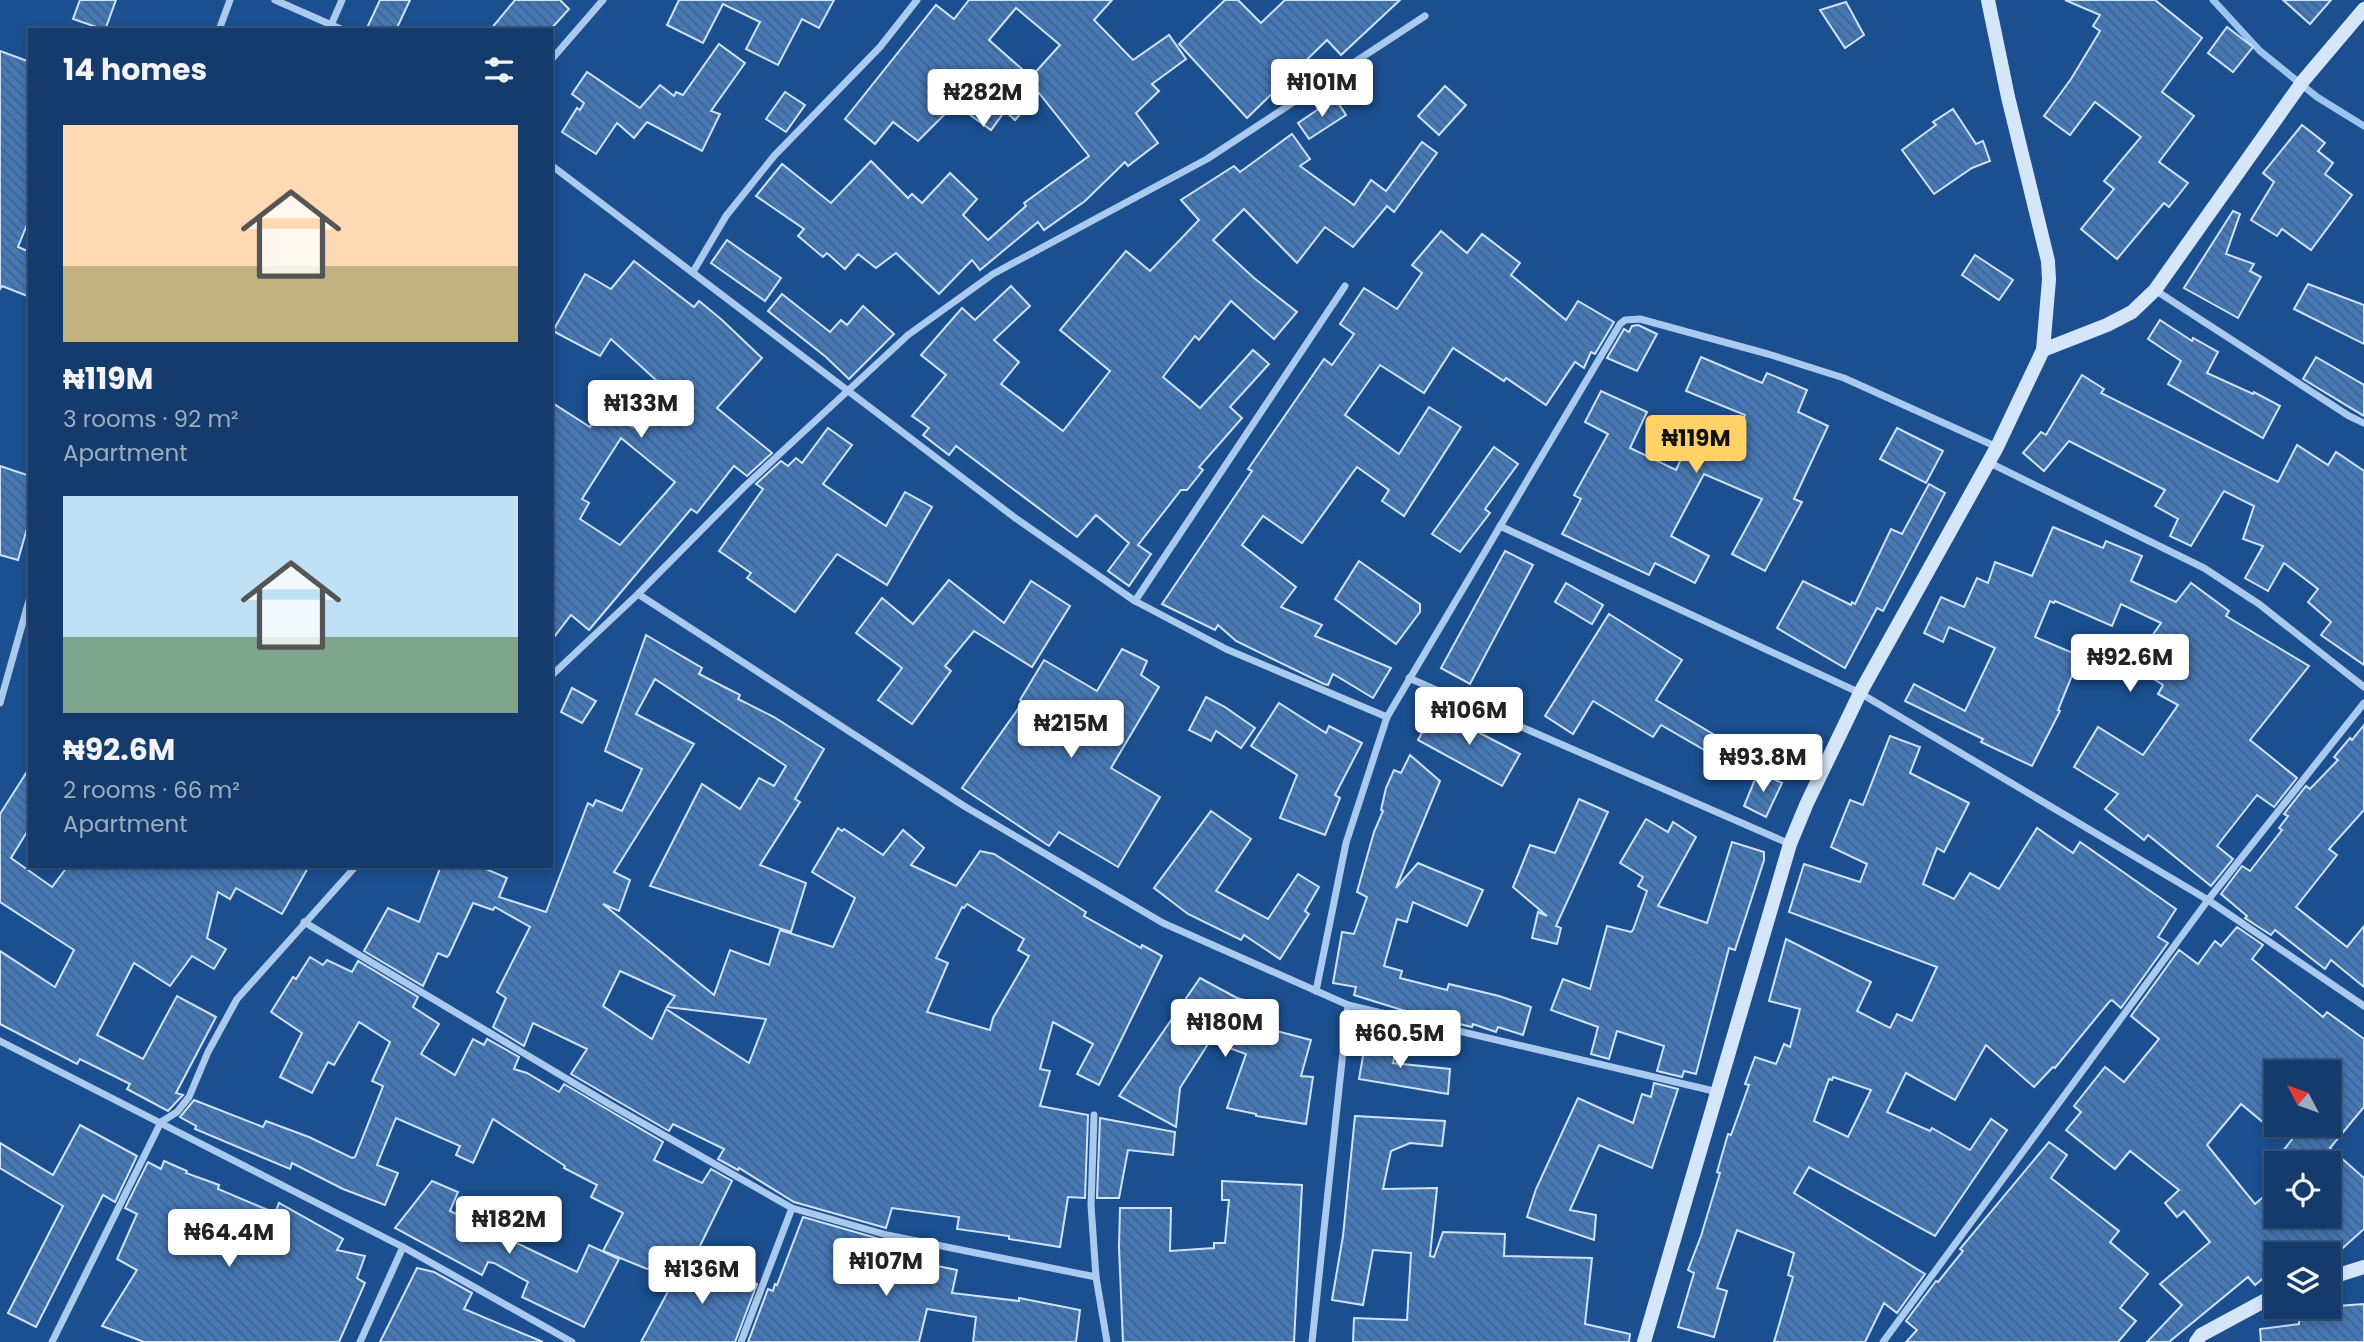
<!DOCTYPE html>
<html lang="en">
<head>
<meta charset="utf-8">
<style>
  :root { --surface:#143b6b; --page:#1d4271; --text:#f1f3f6; --muted:#9dadc1; --line:#33557e; --accent:#ffd166 }
  body { margin:0; font-family:Poppins,sans-serif; background:var(--page); color:var(--text); height:100vh; display:flex; flex-direction:column; font-size:26px; white-space:nowrap }
  * { box-sizing:border-box; margin:0 }
  p { font-size:23px; color:var(--muted) }
  .icon { flex:none; width:38px; height:38px; fill:none; stroke:currentColor; stroke-width:2; stroke-linecap:round; stroke-linejoin:round }
  .map { position:relative; flex:1; overflow:hidden }
  .details { position:absolute; left:28px; top:28px; width:525px; height:840px; display:flex; flex-direction:column; background:var(--surface); border-radius:0px; box-shadow:0 4px 10px #0003,0 0 0 2px var(--line) }
  .details>* { flex:none }
  .needle { width:46px; rotate:311deg }
  .tools { position:absolute; left:2264px; top:1060px; display:grid; gap:14px }
  .tools a { display:grid; place-items:center; width:77px; height:77px; border-radius:0px; background:var(--surface); box-shadow:0 4px 10px #0003,0 0 0 2px var(--line); font-size:35px }
  .price { position:absolute; translate:-50% -60px; padding:0 16px; border-radius:7px; background:#fff; color:#222; font-size:23px; line-height:46px; filter:drop-shadow(0 2px 4px #0008) }
  .price::after { content:''; position:absolute; left:50%; top:42px; width:21px; height:16px; margin-left:-10px; background:inherit; clip-path:polygon(0 0,100% 0,50% 100%) }
  .price.current { background:var(--accent); color:#111 }
  ul { padding:0; list-style:none }
  li { display:grid; align-content:center; gap:14px; height:371px; padding:0 35px }
  li span { display:grid; place-items:center; height:217px; border-radius:0px; color:#555 }
  li>.icon { margin-inline-start:auto }
  span .icon { width:126px; height:126px; fill:#fffc; stroke-width:1 }
  li b { font-size:30px }
  h2 { display:flex; justify-content:space-between; align-items:center; height:84px; padding:0 35px; font-size:30px }
  .map>svg:first-child { display:block }
</style>
</head>
<body>
<div class="map">
<svg width="2364" height="1342" viewBox="0 0 2364 1342">
  <defs>
    <pattern id="building-back-hatch" width="6" height="6" patternUnits="userSpaceOnUse" patternTransform="scale(1.75)"><rect width="6" height="6" fill="#4478b7"/><path d="M-1 5l2 2M0 0l6 6M5-1l2 2" fill="none" stroke="#486282"/></pattern>
  </defs>
  <rect width="100%" height="100%" fill="#1b4f8f"/>
  <g fill="none" stroke-linecap="round" stroke-linejoin="round">
    <path stroke="#9cc4f0" stroke-width="7" d="M2213,0L2260,51L2317,97L2364,126"/>
  </g>
  <g fill="url(#building-back-hatch)" stroke="#cfe3fa" stroke-width="2" fill-rule="evenodd">
    <path d="M80,0H116L105,30L73,19Z"/>
    <path d="M380,0H410L396,30H366Z"/>
    <path d="M515,0H560L569,9L550,30H490Z"/>
    <path d="M679,0H834L819,28L802,19L778,65L746,49L760,22L723,4L703,43L667,25Z"/>
    <path d="M969,0H1112L1094,20L1133,60L1169,35L1186,59L1152,84L1159,91L1136,113L1158,143L1128,166L1125,162L1085,201L1044,230L1038,222L980,270L972,260L939,294L896,253L876,268L858,254L845,269L827,253L823,257L798,236L804,229L756,196L782,164L831,203L871,161L908,198L912,194L922,203L950,173L977,199L963,215L988,240L1026,206L1024,203L1089,156L1039,93L1015,120L1005,111L991,130L955,104L918,141L893,122L875,144L845,119L936,5L954,19ZM1016,8L1060,45L1031,77L989,40Z"/>
    <path d="M1225,0H1238L1261,23L1285,0H1400L1341,55L1327,40L1247,118L1179,44Z"/>
    <path d="M2065,0H2155L2202,38L2162,92L2194,116L2159,162L2188,183L2169,207L2164,203L2117,259L2081,229L2114,189L2104,181L2141,137L2095,102L2070,135L2044,116L2071,79L2100,31L2093,26L2100,15Z"/>
    <path d="M2283,0H2331L2310,24Z"/>
    <path d="M1846,2L1864,35L1845,48L1820,10Z"/>
    <path d="M2227,27L2253,47L2233,72L2208,53Z"/>
    <path d="M719,44L745,63L711,111L720,114L702,151L647,122L634,138L617,123L596,154L562,132L577,108L580,110L584,103L572,94L587,72L640,108L660,85L674,96L676,92L683,95Z"/>
    <path d="M0,51L30,62V217L18,247L30,252V297L2,286L0,289Z"/>
    <path d="M1445,86L1466,105L1439,135L1418,116Z"/>
    <path d="M785,92L805,105L786,132L766,119Z"/>
    <path d="M1335,98L1346,115L1309,139L1298,123Z"/>
    <path d="M1953,109L1976,144L1983,141L1990,161L1972,168L1934,194L1902,150L1936,125L1933,122Z"/>
    <path d="M2302,125L2325,143L2318,151L2333,163L2325,174L2352,195L2311,250L2282,229L2277,236L2251,220L2274,182L2263,173Z"/>
    <path d="M1292,134L1310,159L1300,166L1354,205L1371,180L1386,191L1422,142L1437,153L1394,212L1387,206L1353,247L1325,227L1297,263L1244,209L1213,240L1254,278L1297,312L1274,339L1231,301L1199,340L1195,336L1163,377L1200,408L1253,350L1269,364L1230,407L1242,418L1199,467L1203,470L1187,490H1181L1138,545L1151,554L1129,586L1108,571L1129,543L1096,515L1077,537L956,446L949,455L923,435L929,428L912,416L946,375L921,355L962,308L975,320L1011,286L1030,306L994,340L1019,362L1001,384L1063,431L1110,371L1060,330L1126,251L1150,271L1199,220L1181,200L1234,166L1240,172Z"/>
    <path d="M2233,211L2240,214L2226,254L2254,264L2250,271L2261,277L2238,318L2184,288Z"/>
    <path d="M1441,231L1467,253L1482,234L1520,263L1511,275L1566,320L1578,301L1614,322L1595,354L1591,352L1584,368L1575,362L1546,405L1506,378L1504,381L1453,348L1424,393L1380,365L1345,415L1399,454L1429,407L1461,427L1404,516L1382,501L1389,490L1357,467L1302,543L1263,516L1242,545L1296,587L1281,607L1322,625L1315,636L1391,668L1373,698L1333,674L1328,685L1324,684L1236,641L1218,625L1215,630L1162,604L1252,471L1248,469L1324,359L1332,365L1354,334L1340,324L1364,288L1397,309L1422,273L1412,265Z"/>
    <path d="M727,240L781,278L765,301L711,263Z"/>
    <path d="M1975,255L2013,280L1999,300L1962,275Z"/>
    <path d="M634,261L694,307L699,301L722,320L762,358L717,408L772,453L747,476L734,466L697,513L691,509L589,630L571,615L551,641V402L590,427L598,412L636,428L667,390L611,339L600,356L553,331L585,274L611,289ZM621,438L675,482L620,545L580,519L589,503L582,499Z"/>
    <path d="M2308,284L2364,305V344L2294,309Z"/>
    <path d="M782,294L830,332L841,320L847,325L863,306L894,334L849,379L826,357L768,311Z"/>
    <path d="M2160,320L2192,341L2193,338L2218,352L2207,373L2253,394L2254,392L2280,406L2263,438L2168,384L2181,361L2148,339Z"/>
    <path d="M1638,325L1657,334L1637,371L1607,358L1624,329L1629,332L1632,326Z"/>
    <path d="M1701,357L1762,383L1767,373L1807,390L1798,412L1828,426L1794,499L1802,502L1765,571L1732,554L1762,499L1704,474L1671,536L1709,556L1695,583L1655,563L1649,575L1562,534L1581,499L1574,495L1608,434L1585,422L1601,391L1647,412L1630,448L1676,470L1693,433L1730,450L1745,415L1686,391Z"/>
    <path d="M2316,357L2364,385V416L2303,379Z"/>
    <path d="M2082,375L2104,389L2101,393L2278,482L2297,445L2328,465L2336,452L2364,471V665L2321,635L2331,622L2308,602L2318,589L2284,563L2268,591L2245,578L2263,546L2243,539L2254,506L2224,491L2191,546L2170,536L2178,519L2155,506L2165,490L2069,441L2044,471L2023,453L2041,432L2046,435Z"/>
    <path d="M828,428L852,445L823,484L886,526L905,492L932,507L887,585L837,554L795,612L747,578L751,573L719,551L763,489L756,484L781,461L788,466L796,458L802,463Z"/>
    <path d="M1897,428L1943,451L1926,483L1880,459Z"/>
    <path d="M1494,447L1518,464L1485,509L1490,513L1460,552L1432,534Z"/>
    <path d="M0,466L30,476V518L18,560L0,555Z"/>
    <path d="M1929,484L1945,493L1883,611L1877,608L1845,668L1777,628L1803,581L1851,605L1852,602L1855,604L1891,529L1902,534Z"/>
    <path d="M2053,527L2103,548L2106,541L2142,556L2131,581L2176,602L2191,583L2229,611L2226,616L2309,666L2250,740L2297,778L2274,807L2257,795L2217,846L2233,859L2211,886L2148,835L2144,840L2105,809L2118,794L2074,767L2098,727L2143,755L2178,705L2158,694L2163,685L2132,665L2161,623L2121,604L2112,626L2055,601L2054,603L2050,601L2035,637L2080,656L2058,710L2060,711L2032,766L1981,742L1983,739L1905,701L1914,684L1965,711L1995,648L1949,627L1943,642L1924,633L1941,597L1964,607L1977,578L1988,583L1995,562L2032,576Z"/>
    <path d="M1505,551L1533,565L1470,684L1441,668Z"/>
    <path d="M1359,561L1420,604V612L1396,644L1335,599Z"/>
    <path d="M949,580L1004,623L1031,581L1070,606L1032,667L974,631L945,666L951,671L912,724L878,700L902,668L856,633L882,598L913,624Z"/>
    <path d="M1566,583L1603,605L1592,624L1555,602Z"/>
    <path d="M1609,614L1682,660L1656,700L1760,762L1751,777L1661,725L1653,737L1593,701L1573,734L1545,716Z"/>
    <path d="M646,635L702,668L699,674L740,695L738,699L774,717L824,749L795,799L800,802L760,865L806,883L791,932L650,886L702,784L740,809L759,778L774,786L786,766L655,679L636,714L694,744L614,872L630,880L619,911L603,904L714,995L730,950L769,965L780,930L833,947L855,898L812,872L838,828L842,831L844,829L883,855L903,830L924,848L911,865L956,886L980,851L994,854L1086,912L1084,916L1141,948L1142,945L1162,956L1099,1085L1077,1074L1093,1044L1053,1022L1040,1069L1050,1071L1040,1106L1088,1115L1085,1198L1068,1197L1060,1247L1009,1239V1236L957,1229L959,1217L892,1208L886,1228L794,1202L739,1168L738,1170L718,1159L724,1149L673,1124L669,1131L571,1074L587,1049L533,1023L524,1046L493,1027L506,998L497,992L530,927L495,907L493,910L473,903L449,955L447,957L438,953L423,986L364,951L388,908L419,922L441,866H479L507,878L499,897L546,912L588,803L593,806L596,800L622,811L642,769L605,751ZM967,904L1024,939L1018,950L1029,956L993,1018L990,1030L927,1012L948,963L936,958L962,907L964,908ZM620,971L675,996L667,1007L766,1019L749,1063L666,1009L652,1039L603,1006Z"/>
    <path d="M1122,649L1147,661L1141,675L1159,687L1111,768L1160,797L1118,867L1059,832L1049,846L962,788L1023,702L1020,700L1044,660L1097,691Z"/>
    <path d="M572,688L596,701L582,723L561,712Z"/>
    <path d="M1206,697L1225,707L1255,728L1241,748L1216,731L1211,741L1189,730Z"/>
    <path d="M1279,703L1326,733L1329,726L1362,743L1335,795L1340,798L1325,835L1280,818L1297,775L1251,746Z"/>
    <path d="M1434,709L1520,754L1502,786L1418,740Z"/>
    <path d="M2364,725V810L2329,849L2337,855L2296,907L2347,947L2364,926V987L2331,960L2325,969L2275,930L2271,935L2245,918L2247,916L2221,894L2242,866L2250,871L2282,830L2279,828L2288,816L2284,814L2306,786L2310,789L2338,760L2334,757L2350,738L2352,740Z"/>
    <path d="M1890,736L1920,747L1910,773L1969,803L1944,852L1937,848L1923,884L1954,899L1970,873L1999,889L2037,828L2073,853L2080,842L2176,909L2158,937L2168,943L2121,1008L2112,1000L2109,1002L2055,1068L2053,1067L2034,1087L1986,1045L1955,1100L1906,1073L1887,1112L1930,1131L1932,1128L1970,1150L1991,1119L2007,1130L1935,1236L1809,1167L1794,1193L1925,1274L1897,1313L1884,1303L1865,1342H1774L1793,1277L1788,1275L1794,1253L1737,1230L1717,1288L1727,1291L1714,1337L1678,1327L1694,1273L1688,1270L1701,1236L1720,1173L1717,1172L1728,1134L1731,1135L1749,1085L1745,1084L1755,1057L1776,1064L1784,1044L1790,1047L1800,1009L1769,1001L1786,939L1871,982L1857,1011L1890,1028L1897,1014L1912,1021L1937,967L1789,912L1804,864L1860,882L1867,864L1831,847L1850,800L1863,805ZM1833,1077L1871,1090L1848,1137L1814,1121L1829,1079L1832,1080Z"/>
    <path d="M1410,755L1440,781L1396,888L1418,863L1483,890L1467,926L1413,902L1407,922L1397,919L1384,966L1402,971L1400,978L1447,990L1449,984L1499,996L1531,1007L1523,1035L1498,1027L1496,1032L1473,1024L1472,1027L1402,1010L1354,995L1356,987L1333,983L1342,932L1354,934L1367,897L1357,892L1374,832L1383,811L1381,810L1386,788L1394,770L1401,773Z"/>
    <path d="M30,767V827L11,858L52,887L68,866H309L282,914L236,888L230,899L218,892L207,938L226,949L214,969L192,956L170,986L134,963L97,1035L143,1059L177,996L216,1017L176,1093L183,1095L168,1111L127,1089L130,1084L80,1059L77,1064L0,1024V951L55,987L74,950L0,902V814Z"/>
    <path d="M1758,772L1782,783L1766,817L1744,806Z"/>
    <path d="M1579,799L1608,812L1556,926L1561,928L1557,944L1532,938L1538,912L1547,916L1513,887L1530,845L1555,853Z"/>
    <path d="M1211,811L1251,839L1216,891L1268,919L1298,874L1319,887L1305,911L1309,914L1280,959L1244,935L1241,940L1188,914L1154,888Z"/>
    <path d="M1646,819L1668,832L1673,822L1696,837L1658,906L1707,923L1732,842L1764,852V860L1735,950L1729,948L1696,1074L1684,1071L1682,1077L1657,1071L1664,1046L1617,1031L1609,1059L1591,1054L1598,1027L1551,1010L1563,979L1590,989L1607,926L1631,932L1633,930L1647,891L1638,886L1643,877L1620,863Z"/>
    <path d="M2237,927L2263,945L2252,959L2323,1017L2327,1012L2364,1039V1107L2330,1148L2364,1178V1229L2335,1255H2277V1267L2255,1285L2248,1277L2169,1342H2147L2182,1305L2160,1284L2210,1242L2184,1211L2177,1217L2165,1203L2179,1190L2130,1151L2115,1169L2066,1130L2081,1112L2074,1106L2105,1067L2124,1082L2159,1039L2131,1016L2179,950L2198,964L2215,941L2221,946ZM2277,1073H2329V1125H2303L2273,1164H2329V1216H2295L2293,1218L2291,1216H2277V1200L2269,1192L2255,1204L2207,1145L2241,1104L2277,1134Z"/>
    <path d="M310,957L323,965L327,960L352,972L358,961L418,997L413,1007L439,1024L421,1054L455,1075L473,1039L484,1045L487,1039L519,1057L514,1069L527,1073L559,1092L564,1084L663,1142L654,1160L702,1183L711,1169L732,1181L698,1250L647,1269L603,1251L623,1213L591,1197L597,1185L564,1168L565,1166L493,1119L473,1163L456,1155L460,1146L396,1118L377,1165L398,1173L385,1205L343,1189L292,1163L290,1169L195,1129L196,1126L180,1117L194,1100L263,1127L266,1121L309,1137L352,1158L355,1157L383,1086L372,1081L390,1042L359,1022L334,1065L328,1062L312,1093L280,1077L302,1033L271,1012L293,977L296,979Z"/>
    <path d="M1200,978L1237,998L1266,1006L1261,1027L1311,1040L1301,1076L1313,1077L1306,1124L1256,1116V1114L1227,1108L1246,1054L1210,1041L1180,1088L1176,1127L1119,1096Z"/>
    <path d="M1366,1039L1397,1044L1393,1063L1450,1069L1448,1094L1359,1079Z"/>
    <path d="M1654,1083L1678,1089L1652,1168L1599,1145L1570,1210L1596,1215L1594,1240L1527,1217L1536,1189L1578,1098L1633,1123L1642,1094L1651,1097Z"/>
    <path d="M1355,1116L1445,1121L1442,1146L1410,1143L1391,1151L1383,1189L1437,1188L1430,1256L1434,1257L1443,1232L1505,1234L1504,1256L1592,1258L1585,1324L1630,1334L1629,1342H1353L1354,1318L1407,1320L1411,1253L1373,1250L1363,1305L1332,1300L1343,1236Z"/>
    <path d="M1100,1118L1175,1132L1173,1155L1128,1150L1119,1198H1097Z"/>
    <path d="M80,1125L137,1156L115,1202L103,1195L36,1327L8,1313L63,1206L0,1168V1143L53,1175Z"/>
    <path d="M2049,1142L2067,1155L2051,1178L2119,1231L2110,1242L2148,1274L2120,1308L2136,1321L2118,1342H1906L1917,1330L1906,1321L1936,1281L1938,1282L1963,1251L1960,1249Z"/>
    <path d="M164,1161L187,1171L186,1173L219,1185L218,1189L275,1213L279,1203L343,1239L337,1250L365,1256L357,1278L365,1283L339,1342H144L102,1326L137,1270L117,1259L137,1214L125,1208L148,1162L161,1169Z"/>
    <path d="M432,1181L458,1192L450,1211L577,1272L589,1245L619,1259L584,1327L522,1297L528,1282L494,1263L488,1262L482,1275L395,1228Z"/>
    <path d="M1222,1181L1302,1185L1294,1342H1123L1119,1247L1120,1208H1171L1170,1251L1214,1248V1243H1225L1229,1200H1222Z"/>
    <path d="M803,1217L883,1240L879,1254L957,1270L952,1293L1019,1301V1298L1080,1310L1076,1342H973L976,1317L927,1309L919,1342H748L768,1289L773,1291L775,1284L777,1285Z"/>
    <path d="M688,1254L757,1284L735,1342H641Z"/>
    <path d="M417,1268L434,1272L472,1293L464,1309L543,1342H380Z"/>
    <path d="M2364,1304V1342H2261L2260,1329L2299,1324V1317L2325,1315L2324,1307Z"/>
  </g>
  <g fill="none" stroke-linecap="round" stroke-linejoin="round">
    <g stroke="#a9c9ee" stroke-width="7">
      <path d="M275,0L343,30"/>
      <path d="M332,23L342,0"/>
      <path d="M219,30L230,0"/>
      <path d="M551,60L603,0"/>
      <path d="M551,165L1014,517L1135,601L1226,649L1387,717"/>
      <path d="M693,272L726,216L774,156L880,47L917,0"/>
      <path d="M2155,290L2349,416L2364,423"/>
      <path d="M1988,462L2204,568L2259,604L2364,687"/>
      <path d="M1500,526L1860,693L2208,900L2364,1006"/>
      <path d="M638,594L964,806L1163,923L1348,1005L1718,1092"/>
      <path d="M1135,601L1345,286"/>
      <path d="M551,676L638,594L744,487L908,335L993,274L1207,159L1425,16"/>
      <path d="M1409,678L1790,844"/>
      <path d="M0,703L30,597"/>
      <path d="M304,922L609,1104L792,1208L887,1235L1096,1277"/>
      <path d="M1316,991L1346,843L1387,717L1620,324L1625,320L1640,319L1768,354L1844,378L1997,447"/>
      <path d="M0,1041L403,1247L572,1342"/>
      <path d="M1094,1115L1091,1205L1096,1277L1107,1342"/>
      <path d="M52,1342L161,1122L177,1112L189,1097L208,1052L237,999L356,866"/>
      <path d="M360,1342L403,1247"/>
      <path d="M741,1342L792,1208"/>
      <path d="M1312,1342L1348,1005"/>
      <path d="M1883,1342L2208,900L2364,703"/>
    </g>
    <g stroke="#d6e6fa" stroke-width="14">
      <path d="M2043,350L2107,325L2132,312L2155,290L2303,81L2364,9"/>
      <path d="M2329,1278L2364,1267"/>
      <path d="M1644,1342L1790,844L1807,803L1860,693L1997,447L2043,350L2049,280L2048,261L2008,97L1988,0"/>
      <path d="M2196,1342L2201,1335L2277,1294"/>
    </g>
  </g>
</svg>
<div class="tools">
<a><svg class="needle" viewBox="-14 -14 28 28"><path d="M0-13l5 13h-10z" fill="#e53935"/><path d="M0 13l5-13h-10z" fill="#9dadc1"/></svg></a>
<a><svg class="icon" aria-label="locate" viewBox="0 0 24 24"><circle cx="12" cy="12" r="6"/><path d="M12 2v4M12 18v4M2 12h4M18 12h4"/></svg></a>
<a><svg class="icon" aria-label="layers" viewBox="0 0 24 24"><path d="M12 4l9 5-9 5-9-5zM3 14l9 5 9-5"/></svg></a>
</div>
<b class="price" style="left:1322px;top:119px">₦101M</b>
<b class="price" style="left:983px;top:129px">₦282M</b>
<b class="price" style="left:641px;top:440px">₦133M</b>
<b class="price current" style="left:1696px;top:475px">₦119M</b>
<b class="price" style="left:2130px;top:694px">₦92.6M</b>
<b class="price" style="left:1469px;top:747px">₦106M</b>
<b class="price" style="left:1071px;top:760px">₦215M</b>
<b class="price" style="left:1763px;top:794px">₦93.8M</b>
<b class="price" style="left:1225px;top:1059px">₦180M</b>
<b class="price" style="left:1400px;top:1070px">₦60.5M</b>
<b class="price" style="left:509px;top:1256px">₦182M</b>
<b class="price" style="left:229px;top:1269px">₦64.4M</b>
<b class="price" style="left:886px;top:1298px">₦107M</b>
<b class="price" style="left:702px;top:1306px">₦136M</b>
<section class="details">
<h2>14 homes<svg class="icon" aria-label="filters" viewBox="0 0 24 24"><path d="M4 7h16M4 17h16"/><circle cx="9" cy="7" r="2"/><circle cx="15" cy="17" r="2"/></svg></h2>
<ul>
<li><span style="background:linear-gradient(#ffd9b3 65%,#c2b280 0)"><svg class="icon" aria-label="home" viewBox="0 0 24 24"><path d="M3 11l9-7 9 7M6 9v11h12V9"/></svg></span><div><b>₦119M</b><p>3 rooms · 92 m²</p><p>Apartment</p></div></li>
<li><span style="background:linear-gradient(#bfe0f5 65%,#7fa58c 0)"><svg class="icon" aria-label="home" viewBox="0 0 24 24"><path d="M3 11l9-7 9 7M6 9v11h12V9"/></svg></span><div><b>₦92.6M</b><p>2 rooms · 66 m²</p><p>Apartment</p></div></li>
</ul>
</section>
</div>
</body>
</html>
